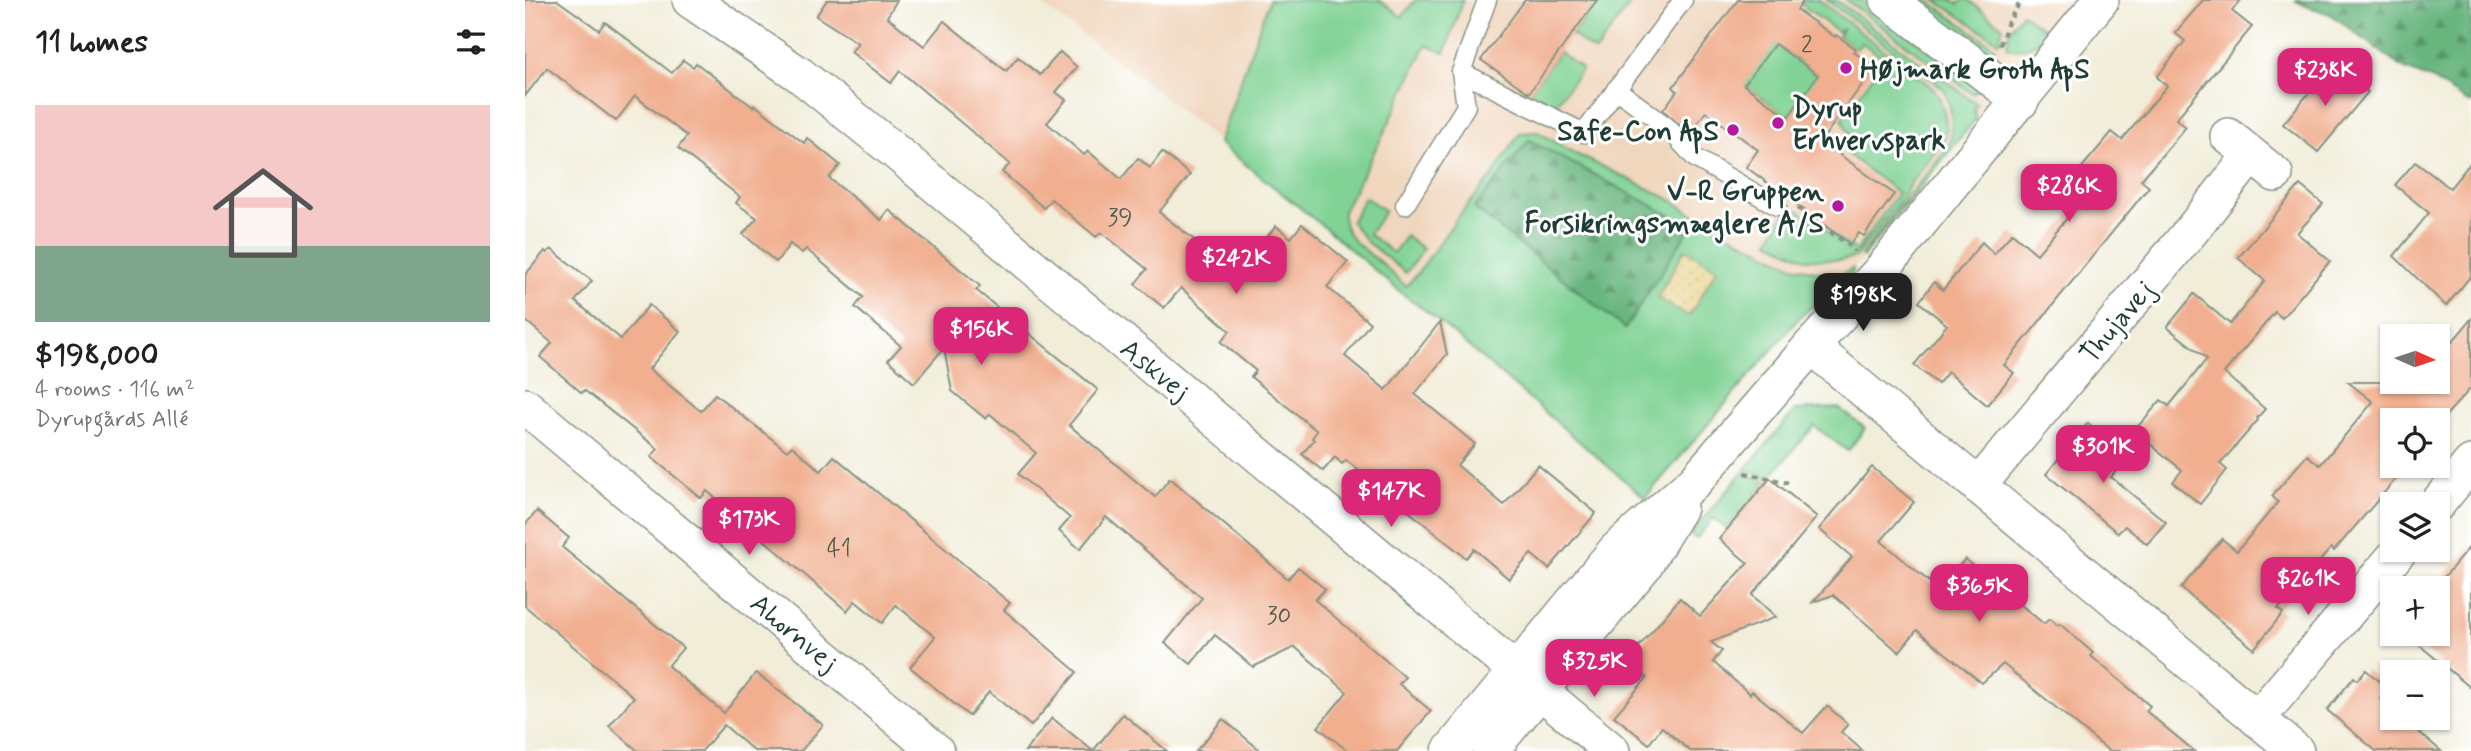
<!DOCTYPE html>
<html lang="en">
<head>
<meta charset="utf-8">
<style>
  :root { --surface:#fff; --page:#f2f2f2; --text:#202124; --muted:#757577; --accent:#db2777 }
  body { margin:0; font-family:Mynerve,sans-serif; background:var(--page); color:var(--text); height:100vh; display:flex; flex-direction:column; font-size:26px; white-space:nowrap }
  * { box-sizing:border-box; margin:0 }
  p { font-size:23px; color:var(--muted) }
  .icon { flex:none; width:38px; height:38px; fill:none; stroke:currentColor; stroke-width:2; stroke-linecap:round; stroke-linejoin:round }
  .map { position:relative; flex:1; overflow:hidden }
  .drawer { display:flex; flex-direction:column; background:var(--surface); width:525px }
  .drawer>* { flex:none }
  .needle { width:46px; rotate:93deg }
  .controls { position:absolute; left:1855px; top:324px; display:grid; gap:14px }
  .controls a { display:grid; place-items:center; width:70px; height:70px; border-radius:0px; background:var(--surface); box-shadow:0 2px 5px #0004; font-size:35px }
  .price { position:absolute; translate:-50% -60px; padding:0 16px; border-radius:14px; background:var(--accent); color:#fff; font-size:23px; line-height:46px; filter:drop-shadow(0 2px 4px #0008) }
  .price::after { content:''; position:absolute; left:50%; top:42px; width:21px; height:16px; margin-left:-10px; background:inherit; clip-path:polygon(0 0,100% 0,50% 100%) }
  .price.selected { background:#222; color:#fff }
  ul { padding:0; list-style:none }
  li { display:grid; align-content:center; gap:14px; height:371px; padding:0 35px }
  li span { display:grid; place-items:center; height:217px; border-radius:0px; color:#555 }
  li>.icon { margin-inline-start:auto }
  span .icon { width:126px; height:126px; fill:#fffc; stroke-width:1 }
  li b { font-size:30px }
  h2 { display:flex; justify-content:space-between; align-items:center; height:84px; padding:0 35px; font-size:30px }
  main { display:flex; flex:1; min-height:0 }
  .map>svg:first-child { display:block }
</style>
</head>
<body>
<main>
<section class="drawer">
<h2>11 homes<svg class="icon" aria-label="filters" viewBox="0 0 24 24"><path d="M4 7h16M4 17h16"/><circle cx="9" cy="7" r="2"/><circle cx="15" cy="17" r="2"/></svg></h2>
<ul>
<li><span style="background:linear-gradient(#f6c9c9 65%,#7fa58c 0)"><svg class="icon" aria-label="home" viewBox="0 0 24 24"><path d="M3 11l9-7 9 7M6 9v11h12V9"/></svg></span><div><b>$198,000</b><p>4 rooms · 116 m²</p><p>Dyrupgårds Allé</p></div></li>
</ul>
</section>
<div class="map">
<svg width="1946" height="751" viewBox="0 0 1946 751">
  <defs>
    <pattern id="forest-firs" width="22" height="20" patternUnits="userSpaceOnUse" patternTransform="scale(1.75)"><rect width="22" height="20" fill="#68b57e"/><path d="M5 1l3.5 6h-7zM16 11l3.5 6h-7z" fill="#559468"/></pattern>
    <pattern id="sand-dots" width="8" height="8" patternUnits="userSpaceOnUse" patternTransform="scale(1.75)"><rect width="8" height="8" fill="#eeda9e"/><path d="M2 2h.1M6 6h.1" fill="none" stroke="#ccbc89" stroke-width="1.8" stroke-linecap="round"/></pattern>
  </defs>
  <rect width="100%" height="100%" fill="#fff"/>
  <filter id="ink" filterUnits="userSpaceOnUse"><feTurbulence type="fractalNoise" baseFrequency=".0143" numOctaves="2"/><feDisplacementMap in="SourceGraphic" scale="14" xChannelSelector="R" yChannelSelector="G"/><feConvolveMatrix kernelMatrix="1 2 1 2 8 2 1 2 1" color-interpolation-filters="sRGB"/></filter>
  <filter id="wash" filterUnits="userSpaceOnUse"><feTurbulence type="fractalNoise" baseFrequency=".00686" numOctaves="4" result="noise"/><feDisplacementMap in="SourceGraphic" scale="28" xChannelSelector="R" yChannelSelector="G"/><feGaussianBlur stdDeviation="1.57" result="paint"/><feColorMatrix in="noise" values="0 0 0 0 0 0 0 0 0 0 0 0 0 0 0 0 0 1.4 0 .05"/><feComposite in="paint" operator="in"/></filter>
  <g filter="url(#wash)">
    <rect width="100%" height="100%" fill="#f1edd9"/>
    <path fill="#f0d6bc" d="M511,0H1548L1338,257L1328,268L1305,281L879,295L799,227L619,81Z"/>
    <g fill="#81d395" stroke="#508864" stroke-width="2">
      <path d="M744,0H854L877,17L890,0H938L920,53L901,45L862,127L818,211C816,237 839,249 856,263C865,271 872,279 881,286L893,273L932,218L966,178L995,133L1013,132L1053,155L1143,198L1187,226L1268,266L1296,272L1301,283L1328,268V272L1273,319L1120,498L908,316L879,295L799,227L694,143Z"/>
      <path d="M1072,0H1108L1070,52L1047,35Z"/>
      <path d="M1278,0H1294L1409,89C1418,101 1424,124 1420,138L1385,184L1376,200L1330,257L1317,260L1281,259L1244,241L1256,219L1266,205L1331,251L1373,193L1322,154C1332,138 1322,134 1317,118L1360,59L1337,43L1331,49L1313,36L1318,28L1313,32L1276,4Z"/>
      <path d="M1302,0H1311L1452,104L1449,108L1451,119L1338,257L1336,255L1422,148C1431,133 1426,104 1419,89Z"/>
      <path d="M1321,0H1336L1449,83L1452,89L1448,94Z"/>
      <path d="M1385,0H1402L1470,47L1467,51C1437,39 1411,19 1385,0Z"/>
      <path d="M1410,0H1427L1434,4L1437,0H1443L1478,27L1474,42Z"/>
      <path d="M1497,13L1523,32C1512,44 1497,53 1482,47L1484,31Z"/>
      <path d="M1240,36L1294,76L1263,117L1209,78Z"/>
      <path d="M1034,52L1057,69L1027,109L1004,93Z"/>
      <path d="M840,197L860,211L844,234L868,253L881,236L898,249L881,273L843,243L826,222Z"/>
      <path d="M1314,408L1340,428L1323,451L1289,426L1244,478L1220,470L1270,410Z"/>
      <path d="M1217,473L1242,481L1202,529L1188,518L1171,539L1165,534Z"/>
    </g>
    <g fill="url(#forest-firs)" stroke="#447959" stroke-width="2">
      <path d="M1770,0H1946V104L1906,79L1878,68L1805,14L1781,6Z"/>
      <path d="M1004,140L1166,226L1100,329L949,208Z"/>
    </g>
    <path fill="url(#sand-dots)" stroke="#868c69" stroke-width="2" d="M1160,249L1192,269L1164,316L1132,298Z"/>
    <g id="blocks">
      <g fill="#f1af8f" fill-rule="evenodd">
        <path d="M0,0H32L74,30L80,22L147,73L158,60L168,67L171,63L228,107L230,105L279,143L282,138L315,165L304,178L356,220L364,210L455,286L451,290L573,390L544,425L630,497L645,478L763,579L773,567L800,589L790,600L880,677L874,684L906,711L872,751H823L793,727L822,692L770,647L728,667L690,635L666,664L640,643L677,598L581,517L555,549L534,531L545,518L493,474L511,453L465,414L461,419L427,391L419,348L389,383L363,360L376,346L330,307L338,297L281,249L277,253L265,244L251,262L218,234L232,218L211,203L215,197L153,148L162,136L110,96L91,121L22,68L0,96Z"/>
        <path d="M302,0H372L362,17L399,46L419,21L481,71L493,57L515,75L535,52L552,67L531,92L541,100L522,123L559,155L563,151L596,179L613,158L625,168L637,152L665,175L634,212L681,249L686,243L716,268L751,226L766,238L777,224L823,262L802,287L845,323L820,356L861,390L915,322L922,354L890,394L950,444L932,465L979,505L1013,465L1071,513L1024,569L1006,554L984,579L949,549L941,558L821,460L817,464L810,457L798,471L777,454L789,440L787,438L792,431L726,377L731,371L696,342L705,331L656,288L639,308L610,284L622,269L576,232L571,237L526,199L519,208L477,172L485,164L375,71L366,83L326,52L333,43L291,16Z"/>
        <path d="M1000,0H1072L1004,93L956,60Z"/>
        <path d="M1213,0H1279L1272,10L1310,37L1311,35L1331,49L1329,52L1350,67L1296,141L1369,194L1339,236L1334,233L1325,244L1221,167L1233,150L1181,112L1164,134L1138,110L1152,91L1148,87ZM1250,44L1293,75L1263,117L1219,85Z"/>
        <path d="M1678,0H1716L1707,11L1727,27L1651,119L1661,127L1616,180L1624,187L1479,365L1489,373L1462,405L1423,372L1413,384L1389,365L1422,325L1394,302L1409,282L1418,290L1457,242L1469,254L1487,233L1512,254L1569,186L1553,172L1587,132L1597,140L1642,86L1632,77L1660,41L1650,33Z"/>
        <path d="M1808,64L1843,92L1793,152L1758,124Z"/>
        <path d="M1890,162L1925,188L1946,162V276L1921,306L1869,256L1904,213L1870,185Z"/>
        <path d="M1775,185L1798,204L1772,233L1805,261L1757,318L1750,312L1699,373L1740,409L1732,418L1733,420L1695,464L1702,470L1675,504L1648,482L1657,470L1609,431L1636,400L1644,406L1682,359L1642,327L1669,294L1705,324L1740,281L1713,258Z"/>
        <path d="M26,249L67,281L50,301L96,339L124,305L155,331L124,369L176,411L190,394L262,451L267,446L296,471L309,456L485,603L479,610L552,672L506,726L464,692L444,716L385,667L410,637L371,605L357,623L330,601L322,611L182,491L176,498L126,457L133,449L59,390L57,393L15,357L27,343L0,320V275L20,251L22,253Z"/>
        <path d="M1946,319V388L1913,424V420H1867V466H1882L1809,551L1806,548L1753,609L1758,613L1729,649L1656,588L1697,539L1712,551L1753,502L1747,496L1782,455L1795,465L1848,402L1823,382H1913V359Z"/>
        <path d="M1563,423L1603,457L1586,477L1641,522L1622,544L1600,526L1593,533L1521,474Z"/>
        <path d="M1347,467L1389,502L1356,541L1414,590L1440,559L1519,624L1524,619L1533,626L1535,624L1568,653L1566,656L1625,706L1621,711L1669,751H1584L1478,664L1457,683L1392,630L1374,652L1308,595L1288,602L1327,557L1294,529Z"/>
        <path d="M1245,478L1292,517L1227,595L1251,617L1186,642L1197,651L1188,662L1225,694L1227,691L1278,733L1302,706L1323,724L1316,732L1338,751H1165L1137,727L1124,744L1089,716L1122,678L1101,662L1155,598L1175,616L1223,563L1194,539Z"/>
        <path d="M12,511L44,538L37,547L158,648L143,666L199,713L231,673L298,725L276,751H229L199,725L177,751H113L84,726L109,697L0,606V525Z"/>
        <path d="M1946,545V688L1881,634H1913V588H1910Z"/>
        <path d="M1841,670L1864,689L1855,699L1867,710V718H1877L1916,751H1851L1802,710L1829,677L1832,680Z"/>
        <path d="M598,714L642,751H500L527,718L568,751Z"/>
        <path d="M698,719L736,751H671Z"/>
      </g>
    </g>
  </g>
  <g filter="url(#ink)">
    <use href="#blocks" fill-opacity="0" stroke="#889586" stroke-width="2"/>
    <g fill="none" stroke-linecap="round" stroke-linejoin="round">
      <defs>
        <g id="lane">
          <path d="M936,72L1059,133L1158,0"/>
          <path d="M1091,89L1142,127L1170,158L1252,206"/>
          <path d="M880,205L941,106L936,72L962,0"/>
        </g>
        <g id="street">
          <path d="M165,0L275,75L372,153L1087,751"/>
          <path d="M1363,0L1496,101"/>
          <path d="M1703,136L1750,174"/>
          <path d="M1286,346L1771,751"/>
          <path d="M0,406L411,751"/>
          <path d="M1453,486L1666,231L1726,155"/>
          <path d="M1912,504L1946,463"/>
          <path d="M1732,719L1875,550"/>
          <path d="M925,751L1091,550L1170,481L1286,346L1354,273L1576,0"/>
          <path d="M965,751L1119,566L1154,508"/>
        </g>
      </defs>
      <use href="#lane" stroke="#889586" stroke-width="21"/>
      <use href="#street" stroke="#889586" stroke-width="38"/>
      <g stroke="#889586" stroke-width="4.5" stroke-dasharray="5 5" stroke-linecap="butt">
        <path d="M1475,45L1483,22L1497,0"/>
        <path d="M1273,208L1329,249V252"/>
        <path d="M1220,473L1263,483"/>
      </g>
      <use href="#lane" stroke="#fff" stroke-width="18"/>
      <use href="#street" stroke="#fff" stroke-width="35"/>
    </g>
  </g>
  <g fill="#b5179e" stroke="#fff" stroke-width="2.5">
    <circle cx="1321" cy="68" r="7"/>
    <circle cx="1253" cy="123" r="7"/>
    <circle cx="1208" cy="130" r="7"/>
    <circle cx="1313" cy="206" r="7"/>
  </g>
  <g text-anchor="middle" stroke-width="6" stroke-linejoin="round" paint-order="stroke">
    <g font-size="24" fill="#545a4b">
      <text x="1282" y="52">2</text>
      <text x="595" y="225">39</text>
      <text x="314" y="556">41</text>
      <text x="754" y="623">30</text>
    </g>
    <g font-size="28" font-weight="bold" fill="#1f3d34" stroke="#fff" text-anchor="start">
      <text x="1335" y="78">Højmark Groth ApS</text>
      <text x="1267" y="117">Dyrup<tspan x="1267" dy="32">Erhvervspark</tspan></text>
      <text x="1194" y="140" text-anchor="end">Safe-Con ApS</text>
      <text x="1299" y="200" text-anchor="end">V-R Gruppen<tspan x="1299" dy="32">Forsikringsmæglere A/S</tspan></text>
    </g>
    <g font-size="28" fill="#1f3d34" stroke="#fff">
      <text transform="translate(1591 321) rotate(-50)" y="10">Thujavej</text>
      <text transform="translate(631 369) rotate(39)" y="10">Askvej</text>
      <text transform="translate(270 632) rotate(40)" y="10">Ahornvej</text>
    </g>
  </g>
</svg>
<div class="controls">
<a><svg class="needle" viewBox="-14 -14 28 28"><path d="M0-13l5 13h-10z" fill="#e53935"/><path d="M0 13l5-13h-10z" fill="#757577"/></svg></a>
<a><svg class="icon" aria-label="locate" viewBox="0 0 24 24"><circle cx="12" cy="12" r="6"/><path d="M12 2v4M12 18v4M2 12h4M18 12h4"/></svg></a>
<a><svg class="icon" aria-label="layers" viewBox="0 0 24 24"><path d="M12 4l9 5-9 5-9-5zM3 14l9 5 9-5"/></svg></a>
<a>+</a>
<a>−</a>
</div>
<b class="price" style="left:1800px;top:108px">$238K</b>
<b class="price" style="left:1544px;top:224px">$286K</b>
<b class="price" style="left:711px;top:296px">$242K</b>
<b class="price selected" style="left:1338px;top:333px">$198K</b>
<b class="price" style="left:456px;top:367px">$156K</b>
<b class="price" style="left:1578px;top:485px">$301K</b>
<b class="price" style="left:866px;top:529px">$147K</b>
<b class="price" style="left:224px;top:557px">$173K</b>
<b class="price" style="left:1783px;top:617px">$261K</b>
<b class="price" style="left:1454px;top:624px">$365K</b>
<b class="price" style="left:1069px;top:699px">$325K</b>
</div>
</main>
</body>
</html>
